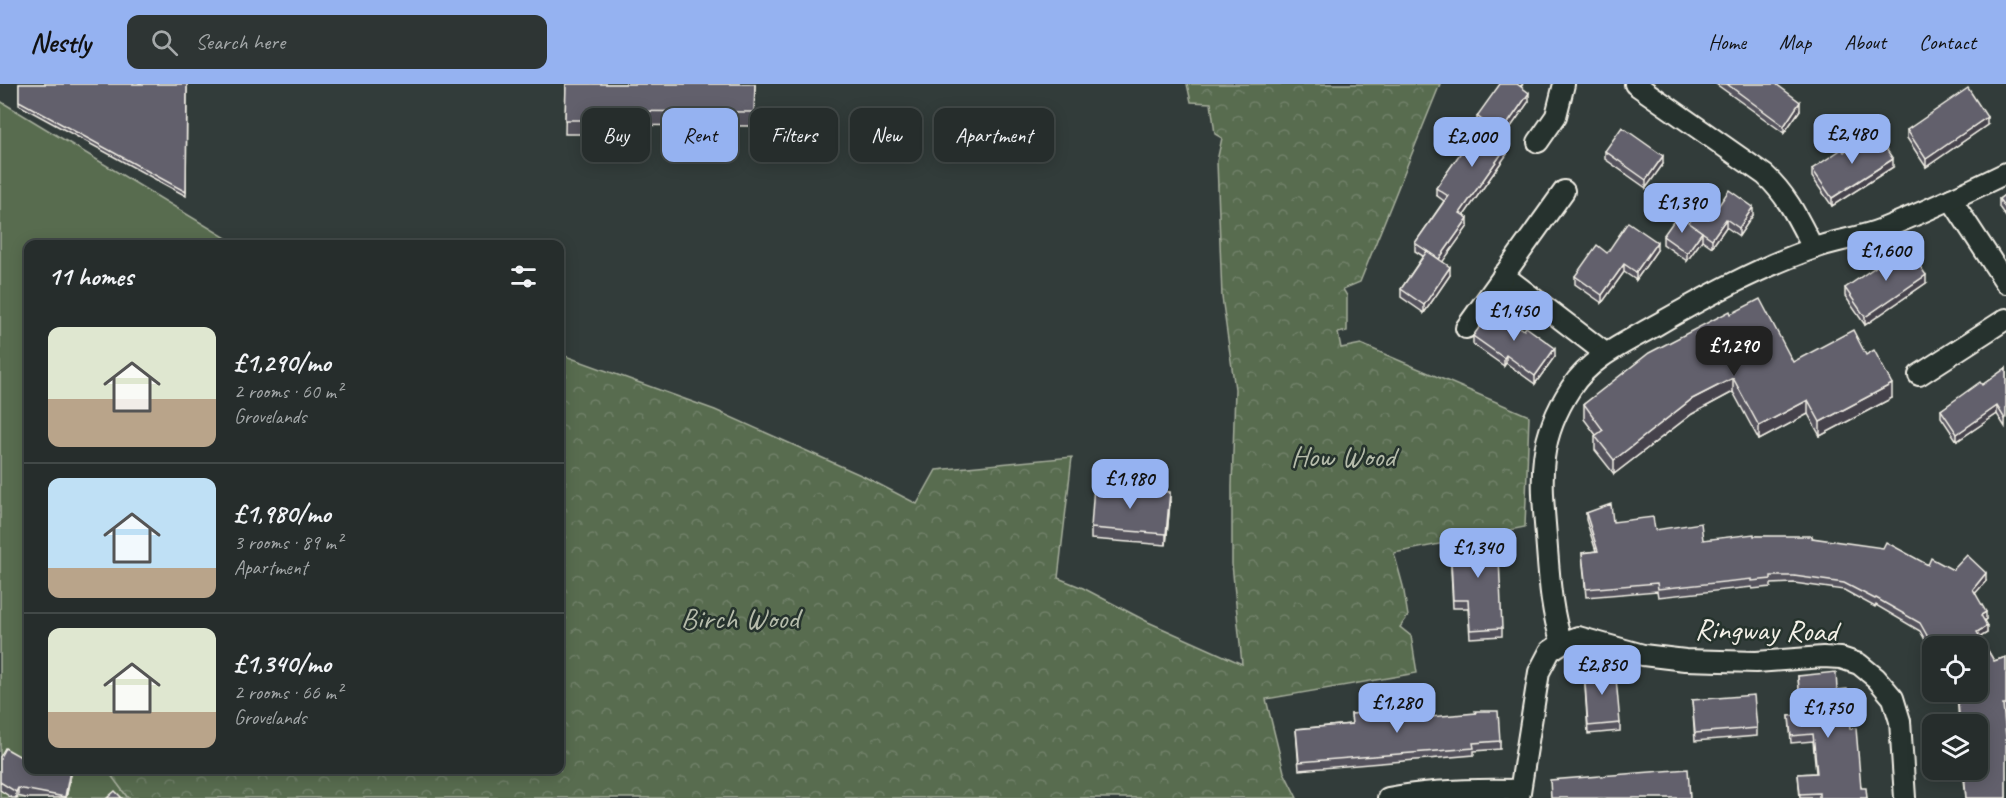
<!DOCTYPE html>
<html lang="en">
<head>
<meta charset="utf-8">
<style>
  :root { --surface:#262d2c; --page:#2e3534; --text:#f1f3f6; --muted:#a4a8a9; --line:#424948; --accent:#95b2f1 }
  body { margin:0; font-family:Caveat,sans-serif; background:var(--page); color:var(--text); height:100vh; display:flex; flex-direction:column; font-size:22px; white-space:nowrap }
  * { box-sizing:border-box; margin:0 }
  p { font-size:20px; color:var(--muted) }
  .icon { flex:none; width:33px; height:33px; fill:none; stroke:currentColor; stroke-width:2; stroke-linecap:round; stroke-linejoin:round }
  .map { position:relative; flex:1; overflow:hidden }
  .side { position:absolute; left:24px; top:156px; width:540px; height:534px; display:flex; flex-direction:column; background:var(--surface); border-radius:12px; box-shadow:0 3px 15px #0003,0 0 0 2px var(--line) }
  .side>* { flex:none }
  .hud { position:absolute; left:582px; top:24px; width:570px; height:54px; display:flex; gap:12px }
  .tools { position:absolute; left:1922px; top:552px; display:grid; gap:12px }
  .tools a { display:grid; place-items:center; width:66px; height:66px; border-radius:12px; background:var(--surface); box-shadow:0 3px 15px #0003,0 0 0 2px var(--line); font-size:30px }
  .price { position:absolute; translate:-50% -51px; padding:0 14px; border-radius:12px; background:var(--accent); color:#111; font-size:20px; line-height:39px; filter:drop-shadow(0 2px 3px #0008) }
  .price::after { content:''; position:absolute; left:50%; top:36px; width:18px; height:14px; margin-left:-9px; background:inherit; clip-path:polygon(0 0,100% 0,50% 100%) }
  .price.current { background:#222; color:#fff }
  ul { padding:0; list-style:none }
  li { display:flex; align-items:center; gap:18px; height:150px; padding:0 24px }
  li+li { border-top:2px solid var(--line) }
  li span { display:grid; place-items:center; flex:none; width:168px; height:120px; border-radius:12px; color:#555 }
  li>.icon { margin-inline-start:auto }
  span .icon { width:72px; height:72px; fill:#fffc; stroke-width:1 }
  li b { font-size:26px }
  h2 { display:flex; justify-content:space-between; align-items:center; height:72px; padding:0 24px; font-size:26px }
  .chip { padding:0 21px; border-radius:12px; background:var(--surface); box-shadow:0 3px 15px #0003,0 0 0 2px var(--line); font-size:21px; line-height:54px }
  .chip.current { background:var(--accent); color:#111 }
  header { display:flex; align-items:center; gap:36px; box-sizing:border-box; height:84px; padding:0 30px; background:var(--accent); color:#111 }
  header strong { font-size:28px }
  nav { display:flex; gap:33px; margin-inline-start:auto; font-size:21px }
  .search { width:420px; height:54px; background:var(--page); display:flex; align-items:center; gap:15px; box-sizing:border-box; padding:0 21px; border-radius:12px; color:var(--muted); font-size:22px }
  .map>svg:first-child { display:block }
</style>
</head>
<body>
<header>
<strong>Nestly</strong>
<div class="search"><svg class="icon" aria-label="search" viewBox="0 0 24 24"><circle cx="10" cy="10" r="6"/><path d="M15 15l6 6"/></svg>Search here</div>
<nav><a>Home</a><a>Map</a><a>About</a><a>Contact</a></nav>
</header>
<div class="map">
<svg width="2006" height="714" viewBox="0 0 2006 714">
  <defs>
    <pattern id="forest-crowns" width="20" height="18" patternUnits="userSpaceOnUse" patternTransform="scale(1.5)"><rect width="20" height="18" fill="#586c50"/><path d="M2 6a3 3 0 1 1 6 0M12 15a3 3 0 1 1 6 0" fill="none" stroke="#718169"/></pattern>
  </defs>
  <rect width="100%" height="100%" fill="#323c3a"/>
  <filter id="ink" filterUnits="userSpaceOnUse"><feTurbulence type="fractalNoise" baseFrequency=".0167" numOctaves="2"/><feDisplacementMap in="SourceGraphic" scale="12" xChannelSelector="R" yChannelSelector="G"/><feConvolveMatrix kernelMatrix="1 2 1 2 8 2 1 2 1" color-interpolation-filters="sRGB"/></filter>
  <g filter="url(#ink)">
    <path fill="#586c50" stroke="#a6ae9c" stroke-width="1.5" d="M0,17L236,160H28V686H114L111,691L128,714H0Z"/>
    <path fill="url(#forest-crowns)" stroke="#a6ae9c" stroke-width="1.5" d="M1187,0H1440L1360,198L1343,205L1347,212V247L1338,249L1341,264L1361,260L1529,332L1525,443L1394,469L1403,502L1408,532L1400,543L1411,552L1417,589L1266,615L1284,688L1297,714H128L111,691L114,686H560V270L715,326L863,392L917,420L936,386L1072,373L1058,494L1083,504L1148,538L1242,580L1232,480V402L1235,305L1222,213L1217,77L1222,54L1215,50L1211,19L1191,18Z"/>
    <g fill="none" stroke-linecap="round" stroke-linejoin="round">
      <defs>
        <g id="street">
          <path d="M1635,0L1765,91C1788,112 1799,137 1813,164"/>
          <path d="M1538,58L1556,32L1564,0"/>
          <path d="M1951,115L2006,199"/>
          <path d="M1503,191L1605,269"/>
          <path d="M1466,244L1564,107"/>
          <path d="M1919,291L2006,235"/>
          <path d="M1562,559L1578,553L1643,571L1685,576L1756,578L1823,573L1841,574L1859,580L1876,594L1893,614L1900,637L1905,714"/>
          <path d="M1388,714C1431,706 1476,705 1519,706"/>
          <path d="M1519,714L1539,588L1550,567L1562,559C1550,524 1549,488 1546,452C1541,392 1537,356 1571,304C1591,273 1627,258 1658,240C1707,212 1758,184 1812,165C1835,156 1860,154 1882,145C1924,128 1965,109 2006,89"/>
        </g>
      </defs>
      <use href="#street" stroke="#f4f1e8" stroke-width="24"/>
      <use href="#street" stroke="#26332d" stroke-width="20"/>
    </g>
    <g fill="#54535d" stroke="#f4f1e8" stroke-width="1.5">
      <path d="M19,0H187L186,112L19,21Z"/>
      <path d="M566,0H755L754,42L586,41V50H565Z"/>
      <path d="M1523,0L1521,3L1529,17L1500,58L1507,70L1464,131L1468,142L1442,178L1450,191L1424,229L1401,213V205L1423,172L1415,167V159L1444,117L1436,111V104L1480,42L1477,40V32Z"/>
      <path d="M1716,0H1776L1800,26L1784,49Z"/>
      <path d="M1987,41L1926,83L1907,54V46Z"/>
      <path d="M1605,67L1663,80L1646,104L1605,75Z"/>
      <path d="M1844,68L1893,83L1832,122L1812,93V85Z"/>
      <path d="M2006,110V133L1999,123V115Z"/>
      <path d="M1715,127L1753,131L1739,152L1726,143L1712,163L1702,156L1687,177L1663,160V152Z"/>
      <path d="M1657,166L1636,196L1624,188L1602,219L1575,200V192L1607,169Z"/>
      <path d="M1926,199L1865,241L1845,212V204Z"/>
      <path d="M1731,230L1793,278L1866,271L1892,314L1820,352L1808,330L1759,356L1733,308L1692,330L1614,390L1595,366V352L1596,351L1584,335V320Z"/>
      <path d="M1524,246L1555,272L1535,300L1506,279L1504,282L1473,260V252Z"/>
      <path d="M2006,284L2005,343L1997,330L1957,357L1941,333V326L1982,301Z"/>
      <path d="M1170,418L1166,461L1091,455V444Z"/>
      <path d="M1586,429L1613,438L1703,456L1754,452L1812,454L1953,486L1986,497L1975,509L1986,535L1984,537L1987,549L1980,553L1994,577L2006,573V628L2004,629L2006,714H1966L1963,686H1977V640H1959L1957,609L1956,608H1977V562H1932V568L1920,547L1876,521L1875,523L1844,506L1794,499L1771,500V503L1752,505V503L1658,513L1657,507L1586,513L1582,469L1596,467L1586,436Z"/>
      <path d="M1450,465L1502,544V552L1470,554L1468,524H1453Z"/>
      <path d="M1584,585L1620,639V647L1588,650Z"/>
      <path d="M1798,592L1837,606L1850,645L1861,704L1867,714H1800L1798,690L1816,689L1813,657L1791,659L1789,632L1801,631Z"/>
      <path d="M1692,616L1757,644V652L1695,657Z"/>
      <path d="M1351,630L1430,633L1500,657V665L1474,667V671L1299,686L1296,645L1352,640Z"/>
      <path d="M0,673L45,686H72L66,714H26L18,712L17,714H12L0,706Z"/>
    </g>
    <g fill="#45434c" stroke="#f4f1e8" stroke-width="1.5">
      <path d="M1529,9V17L1497,63V55Z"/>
      <path d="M1800,18V26L1784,49V42Z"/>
      <path d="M1987,33V41L1926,83V75Z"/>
      <path d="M1507,62V70L1460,137V129Z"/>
      <path d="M1663,72V80L1646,104V96Z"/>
      <path d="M1893,75V83L1832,122V114Z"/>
      <path d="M1753,123V131L1739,152V144Z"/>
      <path d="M1468,134V142L1439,183V175Z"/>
      <path d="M1726,135V143L1712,163V155Z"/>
      <path d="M1702,148V156L1687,177V169Z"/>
      <path d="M1657,158V166L1636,196V188Z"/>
      <path d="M1624,180V188L1602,219V211Z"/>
      <path d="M1450,183V191L1424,229V221Z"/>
      <path d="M1926,191V199L1865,241V233Z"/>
      <path d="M1555,264V272L1535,300V292Z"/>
      <path d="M1506,271V279L1504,282V274Z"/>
      <path d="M1733,294V308L1692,330L1614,390V376L1692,315Z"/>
      <path d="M1892,300V314L1820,352V338Z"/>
      <path d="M1808,316V330L1759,356V342Z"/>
      <path d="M1997,322V330L1957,357V350Z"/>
      <path d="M1170,408V418L1166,461V450Z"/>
      <path d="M1986,489V497L1973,512V505Z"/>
      <path d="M1986,528V535L1981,539V531Z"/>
      <path d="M1987,542V549L1977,555V548Z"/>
      <path d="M70,686H72L66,714H65Z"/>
      <path d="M18,704V712L16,714V708Z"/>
    </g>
    <g fill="#62606c" stroke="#f4f1e8" stroke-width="1.5">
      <path d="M19,0H187L186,108L19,17Z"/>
      <path d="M566,0H755L754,28L586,27V36H565Z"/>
      <path d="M1500,0H1517L1529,9L1497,55L1507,62L1460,129L1468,134L1439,175L1415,159L1448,112L1436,104L1483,37L1477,32Z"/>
      <path d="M1727,0H1776L1800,18L1784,42Z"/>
      <path d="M1968,4L1987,33L1926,75L1907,46Z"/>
      <path d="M1622,43L1663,72L1646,96L1605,67Z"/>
      <path d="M1874,47L1893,75L1832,114L1812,85L1842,65L1844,68Z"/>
      <path d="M1729,106L1753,123L1739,144L1726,135L1712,155L1689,139L1703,119L1715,127Z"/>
      <path d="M2006,110V125L1999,115Z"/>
      <path d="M1678,131L1702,148L1687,169L1663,152Z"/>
      <path d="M1628,138L1657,158L1636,188L1624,180L1602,211L1575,192L1597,161L1607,169Z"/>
      <path d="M1906,162L1926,191L1865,233L1845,204Z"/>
      <path d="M1427,167L1450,183L1424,221L1401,205Z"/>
      <path d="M1760,215L1793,278L1853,246L1866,271L1874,266L1892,300L1820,338L1808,316L1759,342L1733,294L1692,315L1614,376L1595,352L1603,346L1584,320L1649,269L1730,227L1731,230Z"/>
      <path d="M1493,224L1524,246L1526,243L1555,264L1535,292L1506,271L1504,274L1473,252Z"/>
      <path d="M2006,284V334L2005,335L1997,322L1957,350L1941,326L1980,298L1982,301Z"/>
      <path d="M1094,401L1170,408L1166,450L1091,444Z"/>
      <path d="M1611,420L1613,438L1653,433L1655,446L1701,439L1703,456L1754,450V452H1812V454L1883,464L1886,458L1928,481L1931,474L1953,486L1967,471L1986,489L1973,505L1986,528L1981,531L1987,542L1977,548L1994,577L2006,573V621H2003L2006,654V714H1966L1964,686H1977V640H1960L1957,608H1977V562H1933L1920,539L1876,514L1875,515L1844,499L1794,492H1771V495L1752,497V495L1658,505L1657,499L1586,505L1582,469L1598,467L1586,429Z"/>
      <path d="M1498,450L1502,544L1470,546L1468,516H1453L1450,457H1463V452Z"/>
      <path d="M1615,583L1620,639L1588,642L1584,585Z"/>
      <path d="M1836,588L1837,606L1847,605L1850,645L1856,644L1861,704H1866L1867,714H1819V709L1800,710L1798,690L1817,689L1813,650L1791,652L1789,632L1801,631L1798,592Z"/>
      <path d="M1754,611L1757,644L1695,649L1692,616Z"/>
      <path d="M1430,623V633L1476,629L1475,627H1498L1500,657L1473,659L1474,664L1299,678L1296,645L1352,640L1351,630Z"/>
      <path d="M5,664L28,677V686H70L65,713L18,704L16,708L0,698V673Z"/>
      <path d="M1688,685L1690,714H1551L1550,696Z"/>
      <path d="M115,707L122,714H107Z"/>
    </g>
  </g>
  <g text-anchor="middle" stroke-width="5" stroke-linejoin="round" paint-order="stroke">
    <g font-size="30" fill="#b6bcab" stroke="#26332d">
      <text x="1343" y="382">How Wood</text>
      <text x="740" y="544">Birch Wood</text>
    </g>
    <g font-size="30" fill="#f4f1e8" stroke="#26332d">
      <text transform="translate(1766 546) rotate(1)" y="10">Ringway Road</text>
    </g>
  </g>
</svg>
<div class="tools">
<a><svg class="icon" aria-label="locate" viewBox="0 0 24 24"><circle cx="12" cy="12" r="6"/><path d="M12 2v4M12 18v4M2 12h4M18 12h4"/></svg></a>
<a><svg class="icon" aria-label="layers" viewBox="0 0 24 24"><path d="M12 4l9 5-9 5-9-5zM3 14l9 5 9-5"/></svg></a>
</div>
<b class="price" style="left:1852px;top:81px">£2,480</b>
<b class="price" style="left:1472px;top:84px">£2,000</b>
<b class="price" style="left:1682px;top:150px">£1,390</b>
<b class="price" style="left:1886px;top:198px">£1,600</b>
<b class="price" style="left:1514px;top:258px">£1,450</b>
<b class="price current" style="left:1734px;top:293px">£1,290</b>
<b class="price" style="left:1130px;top:426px">£1,980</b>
<b class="price" style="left:1478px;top:495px">£1,340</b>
<b class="price" style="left:1602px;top:612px">£2,850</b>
<b class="price" style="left:1397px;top:650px">£1,280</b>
<b class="price" style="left:1828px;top:655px">£1,750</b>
<div class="hud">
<a class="chip">Buy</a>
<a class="chip current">Rent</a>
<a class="chip">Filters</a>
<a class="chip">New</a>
<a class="chip">Apartment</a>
</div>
<section class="side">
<h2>11 homes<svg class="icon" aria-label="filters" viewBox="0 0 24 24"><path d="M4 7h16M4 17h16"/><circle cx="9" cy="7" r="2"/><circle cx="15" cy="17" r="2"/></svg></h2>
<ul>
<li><span style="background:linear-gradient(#dfe7d0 60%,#b9a48a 0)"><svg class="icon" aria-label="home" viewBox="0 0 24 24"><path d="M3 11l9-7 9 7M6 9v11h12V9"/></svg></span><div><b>£1,290/mo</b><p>2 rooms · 60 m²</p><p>Grovelands</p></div></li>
<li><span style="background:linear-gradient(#bfe0f5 75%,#b9a48a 0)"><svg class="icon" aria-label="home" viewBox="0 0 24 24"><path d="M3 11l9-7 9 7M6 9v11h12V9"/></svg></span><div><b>£1,980/mo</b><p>3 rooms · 89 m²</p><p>Apartment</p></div></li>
<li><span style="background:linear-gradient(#dfe7d0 70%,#b9a48a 0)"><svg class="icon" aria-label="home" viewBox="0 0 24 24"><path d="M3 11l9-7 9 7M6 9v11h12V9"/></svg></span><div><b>£1,340/mo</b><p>2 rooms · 66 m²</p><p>Grovelands</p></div></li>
</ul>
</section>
</div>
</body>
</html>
